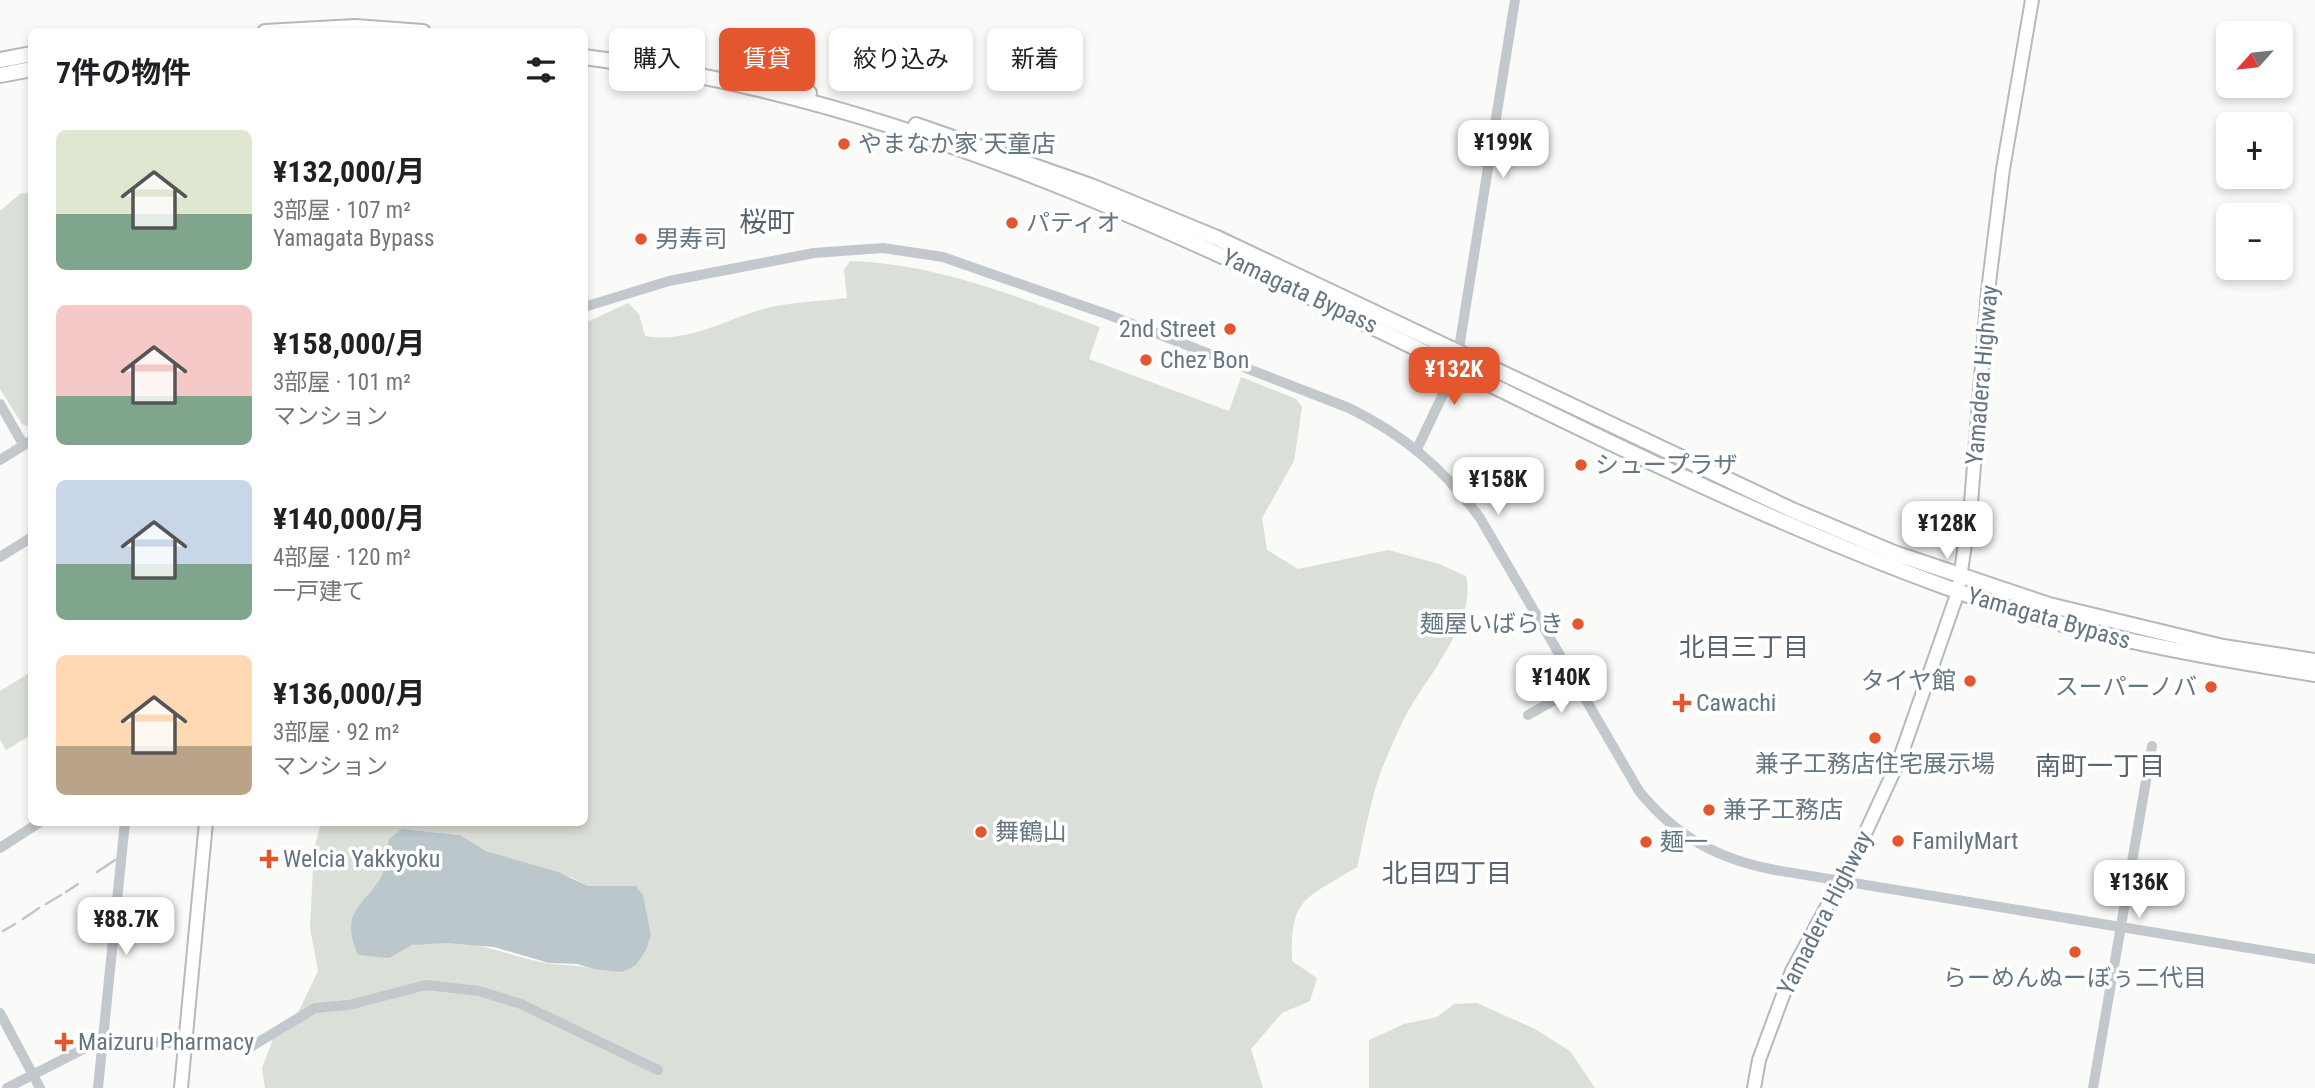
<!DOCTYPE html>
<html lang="ja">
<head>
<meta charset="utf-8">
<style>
  :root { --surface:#fff; --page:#f6f6f6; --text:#202124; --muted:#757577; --accent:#e4572e }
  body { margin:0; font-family:"Roboto Condensed","Noto Sans JP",sans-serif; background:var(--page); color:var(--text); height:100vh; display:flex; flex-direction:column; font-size:26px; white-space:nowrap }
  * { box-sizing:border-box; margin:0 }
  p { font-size:23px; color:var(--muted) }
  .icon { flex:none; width:38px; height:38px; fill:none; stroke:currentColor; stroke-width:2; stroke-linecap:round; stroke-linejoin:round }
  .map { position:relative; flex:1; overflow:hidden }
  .side { position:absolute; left:28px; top:28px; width:560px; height:798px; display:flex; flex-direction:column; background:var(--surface); border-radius:10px; box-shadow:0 4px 10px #0003 }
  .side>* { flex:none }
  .banner { position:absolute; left:609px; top:28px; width:665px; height:63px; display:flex; gap:14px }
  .needle { width:46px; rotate:243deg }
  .fabs { position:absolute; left:2216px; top:21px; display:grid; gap:14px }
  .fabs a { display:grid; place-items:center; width:77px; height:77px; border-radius:10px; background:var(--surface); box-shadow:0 4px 10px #0003; font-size:35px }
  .price { position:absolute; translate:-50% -60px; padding:0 16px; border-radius:14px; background:#fff; color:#222; font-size:23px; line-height:46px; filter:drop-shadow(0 2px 4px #0008) }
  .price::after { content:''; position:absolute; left:50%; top:42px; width:21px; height:16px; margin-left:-10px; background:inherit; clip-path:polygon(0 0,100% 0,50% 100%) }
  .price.current { background:var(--accent); color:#fff }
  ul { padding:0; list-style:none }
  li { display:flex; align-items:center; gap:21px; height:175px; padding:0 28px }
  li span { display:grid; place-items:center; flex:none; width:196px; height:140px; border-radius:10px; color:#555 }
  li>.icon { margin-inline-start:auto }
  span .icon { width:84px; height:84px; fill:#fffc; stroke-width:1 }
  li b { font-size:30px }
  h2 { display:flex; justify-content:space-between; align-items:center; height:84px; padding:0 28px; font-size:30px }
  .pill { padding:0 24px; border-radius:10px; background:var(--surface); box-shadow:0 4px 10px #0003; font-size:24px; line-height:63px }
  .pill.current { background:var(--accent); color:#fff }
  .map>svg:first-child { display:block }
</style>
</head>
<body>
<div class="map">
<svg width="2315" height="1088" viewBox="0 0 2315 1088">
  <rect width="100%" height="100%" fill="#fafaf8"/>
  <g fill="#dadfd7" fill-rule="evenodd">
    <path d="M21,193L32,194L31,428L22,424L0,389V211Z"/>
    <path d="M850,261C938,264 1018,297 1100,327L1089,359L1229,411L1241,377L1296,399L1302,407L1294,461L1262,518L1267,550L1298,569L1388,550L1439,564L1466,576C1476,617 1435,668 1414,701C1404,717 1396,736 1388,754C1372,789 1366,829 1357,867C1306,899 1290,896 1292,961L1317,978L1310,1001L1282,1013L1251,1049L1263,1088H265L262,1068L274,1036L296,1017L318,971L310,928L314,849L321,823L584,822L585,323L628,303L639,314L645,336C691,344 728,317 771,307C795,302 822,301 847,298L844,270ZM403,829L460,835L486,851L573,878L588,886H636L643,896L651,935L594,969C577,964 562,966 546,963C503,955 457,932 413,945C405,947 396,953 389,958L354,913L383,874L384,858Z"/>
    <path d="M31,672V735L6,750L0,740V691Z"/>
    <path d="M1477,1003L1535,1029L1570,1051L1595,1088H1369V1040L1404,1024L1437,1017L1454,1004Z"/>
  </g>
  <path fill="#bbc7cb" d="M402,829L460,835L486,851L558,872L588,886H636L643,895L651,935L646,950L636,965L622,972L594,969L577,964L549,963L494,947L447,943L412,945L389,958L358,955C340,913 360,909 381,877C386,868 386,850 389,839Z"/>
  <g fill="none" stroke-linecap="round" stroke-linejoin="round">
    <g stroke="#bbc7cb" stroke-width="2.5">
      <path d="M97,872L115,860"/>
      <path d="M66,892L78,884"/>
      <path d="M46,904L61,895"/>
      <path d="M23,919L39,908"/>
      <path d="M3,931L15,924"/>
    </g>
    <defs>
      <g id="major">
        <path d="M181,1088L206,822"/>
        <path d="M1754,1088L1759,1060L1792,971L1857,851L1900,758L1958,592L1971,503L1988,291L2003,169L2032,0"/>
      </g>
      <g id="highway">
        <path d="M265,32L355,27L423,32"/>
        <path d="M584,57C1081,118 1494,424 1954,590C2071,633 2192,655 2315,674"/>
        <path d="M0,60L32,54"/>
        <path d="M0,75L32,69"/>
        <path d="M737,75L809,93"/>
        <path d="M916,125L1091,186L1217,238L1792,510L1894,553L2049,605L2223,647L2315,661"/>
      </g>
    </defs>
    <use href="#major" stroke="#b5babe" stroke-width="16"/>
    <use href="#highway" stroke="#b4b9bd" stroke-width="18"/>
    <g stroke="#c3c8cc" stroke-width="10">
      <path d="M584,307L669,281L814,253L883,248L943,257L1109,315L1349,408C1404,435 1444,469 1480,518L1639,791C1676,837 1718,859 1775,870L2315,959"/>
      <path d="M0,404L23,444"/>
      <path d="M1417,449L1456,367L1515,0"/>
      <path d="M0,460L32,440"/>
      <path d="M0,557L32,537"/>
      <path d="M1528,715L1578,687"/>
      <path d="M0,848L40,822"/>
      <path d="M0,1013L40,1088"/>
      <path d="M7,1088L103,1039L249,1048L315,1008L349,1005L426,985L479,991L521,1004L658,1070"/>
      <path d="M98,1088L125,822"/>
      <path d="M2093,1088L2152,746"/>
    </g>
    <use href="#major" stroke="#fff" stroke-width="12"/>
    <use href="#highway" stroke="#fff" stroke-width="14"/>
  </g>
  <g fill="#e4572e" stroke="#fff" stroke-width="2.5">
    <circle cx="844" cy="144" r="7"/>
    <circle cx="1012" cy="223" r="7"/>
    <circle cx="641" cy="239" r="7"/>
    <circle cx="1230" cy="329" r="7"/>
    <circle cx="1146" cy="360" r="7"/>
    <circle cx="1581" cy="465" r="7"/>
    <circle cx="1578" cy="624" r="7"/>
    <circle cx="1970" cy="681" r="7"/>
    <circle cx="2211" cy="687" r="7"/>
    <path d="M1678.5 692.5h7v7h7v7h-7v7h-7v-7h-7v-7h7z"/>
    <circle cx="1875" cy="738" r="7"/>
    <circle cx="1709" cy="810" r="7"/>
    <circle cx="981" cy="832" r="7"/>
    <circle cx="1898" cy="841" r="7"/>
    <circle cx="1646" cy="842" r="7"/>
    <path d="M265.5 848.5h7v7h7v7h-7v7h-7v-7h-7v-7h7z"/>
    <circle cx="2075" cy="952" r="7"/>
    <path d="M60.5 1031.5h7v7h7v7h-7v7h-7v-7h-7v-7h7z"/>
  </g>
  <g text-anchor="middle" stroke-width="7" stroke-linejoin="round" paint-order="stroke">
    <g font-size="24" fill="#657683" stroke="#fff" text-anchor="start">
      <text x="858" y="152">やまなか家 天童店</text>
      <text x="1026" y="231">パティオ</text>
      <text x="655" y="247">男寿司</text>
      <text x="1216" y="337" text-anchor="end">2nd Street</text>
      <text x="1160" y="368">Chez Bon</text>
      <text x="1595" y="473">シュープラザ</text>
      <text x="1564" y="632" text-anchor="end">麺屋いばらき</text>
      <text x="1956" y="689" text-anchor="end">タイヤ館</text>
      <text x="2197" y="695" text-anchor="end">スーパーノバ</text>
      <text x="1696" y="711">Cawachi</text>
      <text x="1875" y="772" text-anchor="middle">兼子工務店住宅展示場</text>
      <text x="1723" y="818">兼子工務店</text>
      <text x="995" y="840">舞鶴山</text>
      <text x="1912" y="849">FamilyMart</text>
      <text x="1660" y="850">麺一</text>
      <text x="283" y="867">Welcia Yakkyoku</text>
      <text x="2075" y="986" text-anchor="middle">らーめんぬーぼぅ二代目</text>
      <text x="78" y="1050">Maizuru Pharmacy</text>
    </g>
    <g font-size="24" fill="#657683" stroke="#fff">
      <text transform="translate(1300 291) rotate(25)" y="8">Yamagata Bypass</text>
      <text transform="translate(1982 375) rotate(-85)" y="8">Yamadera Highway</text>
      <text transform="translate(2049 618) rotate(16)" y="8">Yamagata Bypass</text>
      <text transform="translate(1825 913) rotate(-63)" y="8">Yamadera Highway</text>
    </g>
    <g font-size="26" fill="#57646e" stroke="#fff">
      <text x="1744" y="656">北目三丁目</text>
      <text x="2100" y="775">南町一丁目</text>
      <text x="1447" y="882">北目四丁目</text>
    </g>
    <g font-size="28" fill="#57646e" stroke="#fff">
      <text x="767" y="232">桜町</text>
    </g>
  </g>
</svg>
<div class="fabs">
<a><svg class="needle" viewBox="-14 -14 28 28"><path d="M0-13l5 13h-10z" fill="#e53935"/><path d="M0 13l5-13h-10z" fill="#757577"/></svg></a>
<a>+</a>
<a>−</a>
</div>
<b class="price" style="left:1503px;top:180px">¥199K</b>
<b class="price current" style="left:1454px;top:407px">¥132K</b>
<b class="price" style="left:1498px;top:517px">¥158K</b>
<b class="price" style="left:1947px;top:561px">¥128K</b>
<b class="price" style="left:1561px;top:715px">¥140K</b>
<b class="price" style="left:2139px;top:920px">¥136K</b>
<b class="price" style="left:126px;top:957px">¥88.7K</b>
<div class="banner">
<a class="pill">購入</a>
<a class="pill current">賃貸</a>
<a class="pill">絞り込み</a>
<a class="pill">新着</a>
</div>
<section class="side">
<h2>7件の物件<svg class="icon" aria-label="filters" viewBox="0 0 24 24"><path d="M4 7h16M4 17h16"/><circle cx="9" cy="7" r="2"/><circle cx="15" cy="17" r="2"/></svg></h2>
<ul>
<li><span style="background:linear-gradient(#dfe7d0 60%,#7fa58c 0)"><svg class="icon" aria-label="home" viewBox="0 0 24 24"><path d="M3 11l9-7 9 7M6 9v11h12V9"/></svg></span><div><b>¥132,000/月</b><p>3部屋 · 107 m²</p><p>Yamagata Bypass</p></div></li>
<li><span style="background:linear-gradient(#f6c9c9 65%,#7fa58c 0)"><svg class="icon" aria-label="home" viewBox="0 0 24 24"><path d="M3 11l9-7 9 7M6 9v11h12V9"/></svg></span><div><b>¥158,000/月</b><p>3部屋 · 101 m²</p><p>マンション</p></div></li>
<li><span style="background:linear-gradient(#c9d6e8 60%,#7fa58c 0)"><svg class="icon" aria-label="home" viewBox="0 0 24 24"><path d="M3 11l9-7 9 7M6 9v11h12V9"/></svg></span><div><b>¥140,000/月</b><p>4部屋 · 120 m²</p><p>一戸建て</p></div></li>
<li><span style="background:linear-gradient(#ffd9b3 65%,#b9a48a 0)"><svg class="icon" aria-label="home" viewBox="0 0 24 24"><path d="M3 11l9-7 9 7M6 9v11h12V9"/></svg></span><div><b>¥136,000/月</b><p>3部屋 · 92 m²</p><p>マンション</p></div></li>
</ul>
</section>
</div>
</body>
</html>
